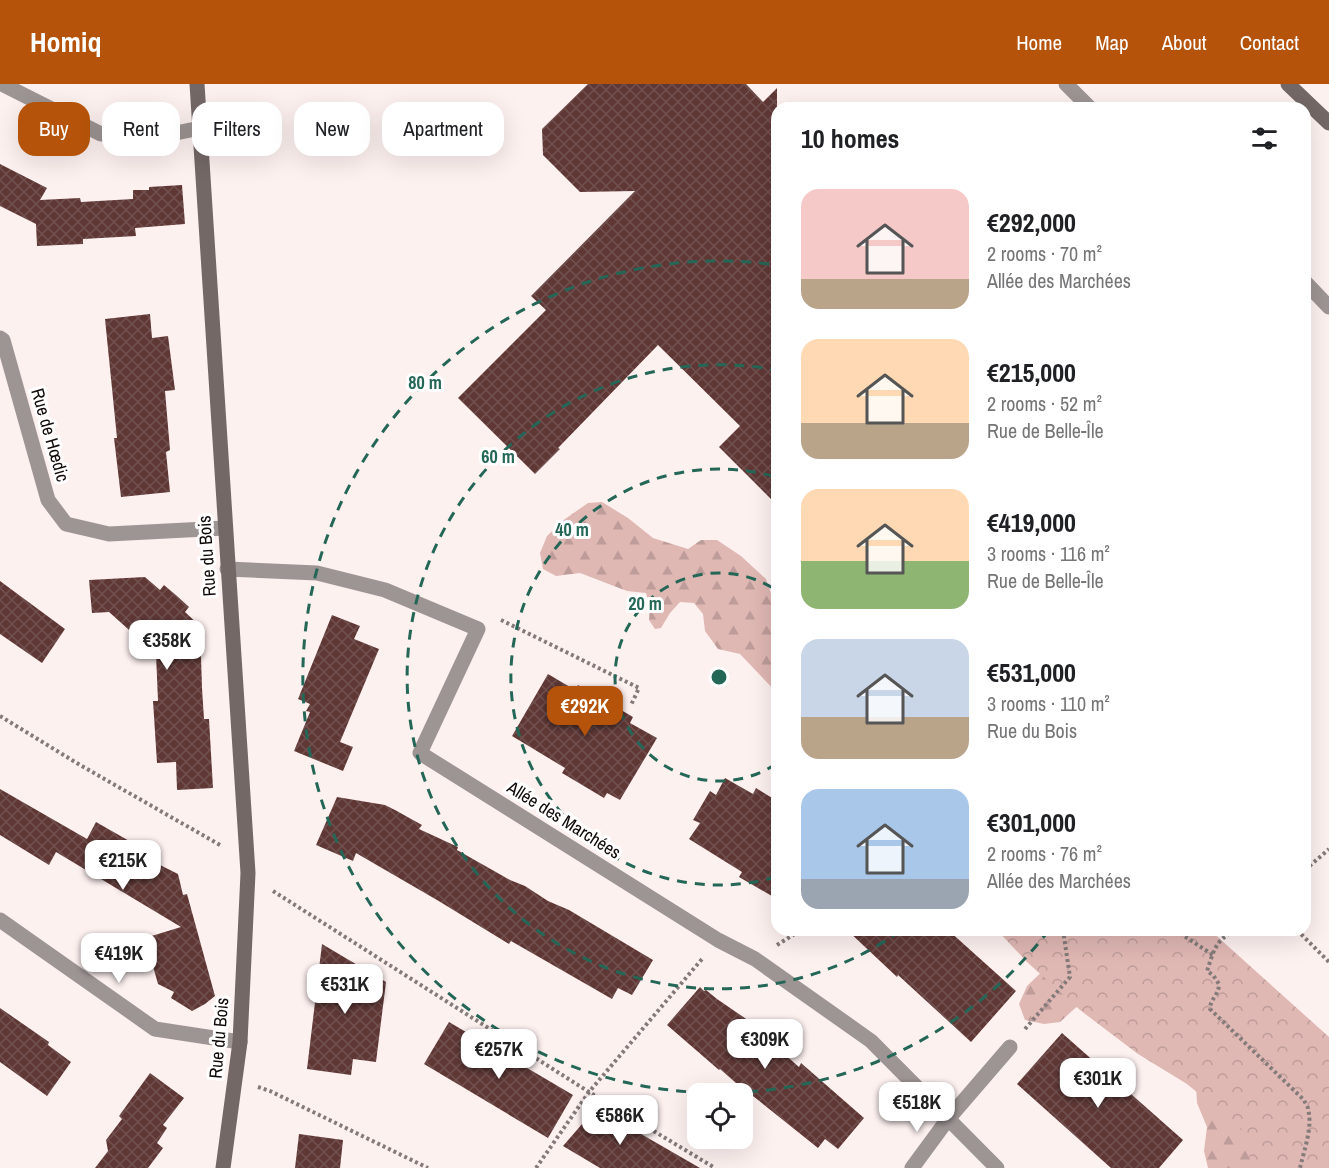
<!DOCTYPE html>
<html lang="en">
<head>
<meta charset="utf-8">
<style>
  :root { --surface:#fff; --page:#f6f6f6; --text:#202124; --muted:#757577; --accent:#b45309 }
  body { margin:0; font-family:"Archivo Narrow",sans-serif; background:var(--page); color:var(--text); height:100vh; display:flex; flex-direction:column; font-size:22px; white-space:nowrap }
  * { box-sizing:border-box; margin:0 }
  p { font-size:20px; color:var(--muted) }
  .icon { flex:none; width:33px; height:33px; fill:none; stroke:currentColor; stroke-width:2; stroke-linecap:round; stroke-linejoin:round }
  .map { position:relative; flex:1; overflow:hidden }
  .side { position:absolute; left:771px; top:18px; width:540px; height:834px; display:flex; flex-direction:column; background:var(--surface); border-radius:18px; box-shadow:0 6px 24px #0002 }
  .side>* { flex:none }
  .banner { position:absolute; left:18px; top:18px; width:570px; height:54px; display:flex; gap:12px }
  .fabs { position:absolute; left:687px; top:999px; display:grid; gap:12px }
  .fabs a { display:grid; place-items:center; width:66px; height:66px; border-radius:12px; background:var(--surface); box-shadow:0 6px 24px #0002; font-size:30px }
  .price { position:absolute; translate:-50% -51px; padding:0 14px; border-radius:12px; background:#fff; color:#222; font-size:20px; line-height:39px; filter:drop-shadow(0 2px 3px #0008) }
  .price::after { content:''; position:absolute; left:50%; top:36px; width:18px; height:14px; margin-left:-9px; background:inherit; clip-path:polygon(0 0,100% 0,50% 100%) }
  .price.active { background:var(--accent); color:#fff }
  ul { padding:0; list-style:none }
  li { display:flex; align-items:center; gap:18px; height:150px; padding:0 30px }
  li span { display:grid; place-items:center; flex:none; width:168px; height:120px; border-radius:18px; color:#555 }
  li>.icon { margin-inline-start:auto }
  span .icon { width:72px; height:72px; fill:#fffc; stroke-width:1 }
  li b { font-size:26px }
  h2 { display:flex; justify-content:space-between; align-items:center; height:72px; padding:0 30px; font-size:26px }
  .tag { padding:0 21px; border-radius:18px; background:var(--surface); box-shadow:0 6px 24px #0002; font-size:21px; line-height:54px }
  .tag.active { background:var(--accent); color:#fff }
  header { display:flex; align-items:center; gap:36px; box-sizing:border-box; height:84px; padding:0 30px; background:var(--accent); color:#fff }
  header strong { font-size:28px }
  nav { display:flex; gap:33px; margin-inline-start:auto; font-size:21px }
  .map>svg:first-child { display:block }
</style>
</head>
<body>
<header>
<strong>Homiq</strong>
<nav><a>Home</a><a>Map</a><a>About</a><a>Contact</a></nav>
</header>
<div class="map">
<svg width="1329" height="1084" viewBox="0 0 1329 1084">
  <defs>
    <pattern id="forest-firs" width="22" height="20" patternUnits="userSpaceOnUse" patternTransform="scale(1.5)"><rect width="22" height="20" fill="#dfb7b3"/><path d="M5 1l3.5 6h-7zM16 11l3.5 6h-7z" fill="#be9c99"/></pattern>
    <pattern id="park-crowns" width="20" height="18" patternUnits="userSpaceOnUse" patternTransform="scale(1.5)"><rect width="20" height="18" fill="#dfb7b3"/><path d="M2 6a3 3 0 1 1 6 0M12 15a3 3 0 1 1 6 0" fill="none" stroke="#be9c99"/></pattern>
    <pattern id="building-cross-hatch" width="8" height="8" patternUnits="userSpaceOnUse" patternTransform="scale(1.5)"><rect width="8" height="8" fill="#5f3836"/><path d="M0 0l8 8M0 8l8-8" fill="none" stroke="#71514f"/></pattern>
  </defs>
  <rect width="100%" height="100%" fill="#fdf1f0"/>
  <g fill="url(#forest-firs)">
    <path d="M602,418L628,434L653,454L688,465L701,456H717L741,472L766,495L772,512L775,544L777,546V609L740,570L718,565L705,547L703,530L694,519L680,518L670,529L661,544L655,545L649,536L650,523L646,509L627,507L580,489L556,492L543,485L540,469L547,452L565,435L588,419Z"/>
    <path d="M1190,846L1266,1084H1208L1204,1067L1207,1043L1197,1019L1195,983L1083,917L1060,938L1044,940L1025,936L1019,920L1027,902L1054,876Z"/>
  </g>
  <path fill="url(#park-crowns)" d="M997,846H1210L1329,953V1084H1252L1244,1047L1187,1000L1138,970L1080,926L1027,878Z"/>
  <g fill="url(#building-cross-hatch)">
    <path d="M588,0H746L763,18L777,4V421L719,363L740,342L658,261L558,364L560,365L535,390L458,314L546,226L531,212L635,107L580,108L543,71L542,45Z"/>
    <path d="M0,80L47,104L40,116L80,114L81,118L133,115V106H149V103L182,101L185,140L135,144L136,152L83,155V160L37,162L36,140L0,122Z"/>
    <path d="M150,230L152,254L168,252L175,306L165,307L170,366L166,368L170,408L121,413L114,354H117L105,235Z"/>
    <path d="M145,493L160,506L164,501L177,512L189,523L185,528L200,542L202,604L204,635H209L213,704L177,706L176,678L157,679L153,617H158L156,570L109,528L92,529L89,496Z"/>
    <path d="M0,497L65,545L42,579L0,550Z"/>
    <path d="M332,531L360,542L354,555L379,565L340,658L353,663L343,687L294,667L310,628L306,627L310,620L298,615Z"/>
    <path d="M548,590L575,606L578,601L633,633L630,639L657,654L620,716L607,709L604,714L562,689L565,684L512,652Z"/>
    <path d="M725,694L753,710L756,704L777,717V815L739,793L742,788L689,755L700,739L693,736L710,707L716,711Z"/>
    <path d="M0,705L87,755L96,738L138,762L134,768L178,790L183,811L187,810L215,912L205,920L192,927L171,914L174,908L158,900L145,854L181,843L56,768L49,781L0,751Z"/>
    <path d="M337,713L385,721L395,726L422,741L419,745L458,763L457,766L510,796L525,802L548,817L569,826L653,876L632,911L618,904L612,915L511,857L509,860L437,816L356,769L353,777L316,761Z"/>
    <path d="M847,846H948L1016,907L971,958L898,891L897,893Z"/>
    <path d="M322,860L386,898L376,978L353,975L351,991L307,985Z"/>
    <path d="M700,903L704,907L706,906L717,915L755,941L766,954L799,983L801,979L864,1034L838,1065L825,1055L818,1064L753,1012L752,1013L720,985L719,986L667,941Z"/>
    <path d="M0,924L49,958L48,961L71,978L47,1012L0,978Z"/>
    <path d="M449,938L573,1011L548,1054L424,980Z"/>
    <path d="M1062,949L1183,1056L1159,1084H1111L1017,1000Z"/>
    <path d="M150,989L184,1014L163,1041L167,1044L157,1059L163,1064L148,1084H95L108,1067L106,1056L122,1035L119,1032Z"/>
    <path d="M596,1024L700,1084H600L563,1062Z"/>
    <path d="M299,1050L343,1056L340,1084H295Z"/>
  </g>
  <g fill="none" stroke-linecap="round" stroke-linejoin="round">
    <g stroke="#837a79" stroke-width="4" stroke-dasharray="3 3" stroke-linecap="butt">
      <path d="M501,536L639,604L631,621"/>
      <path d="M0,632L80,681L220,761"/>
      <path d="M1305,786L1329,765"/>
      <path d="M273,807L589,1008L715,1084"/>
      <path d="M1175,846L1213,871"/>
      <path d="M1235,846C1215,857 1214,866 1207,887L1213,891L1219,900C1219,911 1210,915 1210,925L1304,1016C1305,1019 1308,1022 1308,1025C1313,1043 1304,1066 1300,1084"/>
      <path d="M1297,846L1329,878"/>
      <path d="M777,861L801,846"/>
      <path d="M1025,945L1070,893L1063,846"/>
      <path d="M258,1003L270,1007L428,1084"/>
      <path d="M536,1084L589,1008L702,875"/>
    </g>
    <g stroke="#9d9594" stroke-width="15">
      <path d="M1066,0L1090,24"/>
      <path d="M1305,198L1329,223"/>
      <path d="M948,1035L1010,963"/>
    </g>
    <g stroke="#9d9594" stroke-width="15">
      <path d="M2,0L101,50L176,49L200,44"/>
      <path d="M0,254L3,256L48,416L66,440L109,450L225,444"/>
      <path d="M227,485L317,489L385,506L478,545L420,669L718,856L755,875L871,957L997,1084"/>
      <path d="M0,836L155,945L240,958"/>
      <path d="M912,1084L948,1035"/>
    </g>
    <g stroke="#736866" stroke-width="15">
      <path d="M197,0L248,789L240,958L223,1084"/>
      <path d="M1288,0L1329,39"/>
    </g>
  </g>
  <g fill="none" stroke="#256757" stroke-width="3" stroke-dasharray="10 8">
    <path d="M776 680A104 104 0 1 1 776 506"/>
    <path d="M776 793A208 208 0 1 1 776 393"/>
    <path d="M900 847A312 312 0 1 1 776 286"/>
    <path d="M1049 846A416 416 0 1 1 777 181"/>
  </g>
  <g text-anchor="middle" stroke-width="6" stroke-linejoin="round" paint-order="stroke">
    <g font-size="18" fill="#100a09" stroke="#fff">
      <text transform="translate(50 351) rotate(74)" y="6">Rue de Hœdic</text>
      <text transform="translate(207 472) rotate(-94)" y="6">Rue du Bois</text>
      <text transform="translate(564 736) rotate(32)" y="6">Allée des Marchées</text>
      <text transform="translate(219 954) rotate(-85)" y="6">Rue du Bois</text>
    </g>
  </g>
  <circle cx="719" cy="593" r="9" fill="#256757" stroke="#fff" stroke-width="3"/>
  <g font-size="18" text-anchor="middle" font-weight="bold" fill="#256757" stroke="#fff" stroke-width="6" stroke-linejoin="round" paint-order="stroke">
    <text x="425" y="305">80 m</text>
    <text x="498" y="379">60 m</text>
    <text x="572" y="452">40 m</text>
    <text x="645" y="526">20 m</text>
  </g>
</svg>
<div class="fabs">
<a><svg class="icon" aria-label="locate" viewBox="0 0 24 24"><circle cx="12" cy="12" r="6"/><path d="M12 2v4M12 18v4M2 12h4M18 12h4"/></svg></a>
</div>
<b class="price" style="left:167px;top:587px">€358K</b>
<b class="price active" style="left:585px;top:653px">€292K</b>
<b class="price" style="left:123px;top:807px">€215K</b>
<b class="price" style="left:119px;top:900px">€419K</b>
<b class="price" style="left:345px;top:931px">€531K</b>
<b class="price" style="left:765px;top:986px">€309K</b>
<b class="price" style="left:499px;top:996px">€257K</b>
<b class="price" style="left:1098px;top:1025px">€301K</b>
<b class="price" style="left:917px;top:1049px">€518K</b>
<b class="price" style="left:620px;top:1062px">€586K</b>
<div class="banner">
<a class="tag active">Buy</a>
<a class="tag">Rent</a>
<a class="tag">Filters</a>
<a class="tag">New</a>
<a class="tag">Apartment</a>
</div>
<section class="side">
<h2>10 homes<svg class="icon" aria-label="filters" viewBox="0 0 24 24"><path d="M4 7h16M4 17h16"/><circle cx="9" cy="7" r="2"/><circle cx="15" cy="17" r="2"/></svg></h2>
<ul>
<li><span style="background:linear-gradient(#f6c9c9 75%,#b9a48a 0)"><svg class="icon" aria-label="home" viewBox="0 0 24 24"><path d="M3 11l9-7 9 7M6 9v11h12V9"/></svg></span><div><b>€292,000</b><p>2 rooms · 70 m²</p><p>Allée des Marchées</p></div></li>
<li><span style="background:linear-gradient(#ffd9b3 70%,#b9a48a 0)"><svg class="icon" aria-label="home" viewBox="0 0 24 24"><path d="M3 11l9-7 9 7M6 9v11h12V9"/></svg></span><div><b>€215,000</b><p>2 rooms · 52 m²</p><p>Rue de Belle-Île</p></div></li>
<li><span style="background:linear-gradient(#ffd9b3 60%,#8fb573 0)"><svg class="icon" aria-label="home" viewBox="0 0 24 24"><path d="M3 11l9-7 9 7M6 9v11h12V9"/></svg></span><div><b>€419,000</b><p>3 rooms · 116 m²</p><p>Rue de Belle-Île</p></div></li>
<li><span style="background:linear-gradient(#c9d6e8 65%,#b9a48a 0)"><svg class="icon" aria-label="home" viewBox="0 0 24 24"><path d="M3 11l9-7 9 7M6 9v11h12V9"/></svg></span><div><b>€531,000</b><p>3 rooms · 110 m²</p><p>Rue du Bois</p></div></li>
<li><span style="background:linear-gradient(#a9c7e8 75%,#9aa5b1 0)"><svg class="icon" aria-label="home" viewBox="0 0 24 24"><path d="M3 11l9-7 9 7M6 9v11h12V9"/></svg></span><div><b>€301,000</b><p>2 rooms · 76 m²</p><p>Allée des Marchées</p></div></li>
</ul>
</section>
</div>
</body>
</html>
